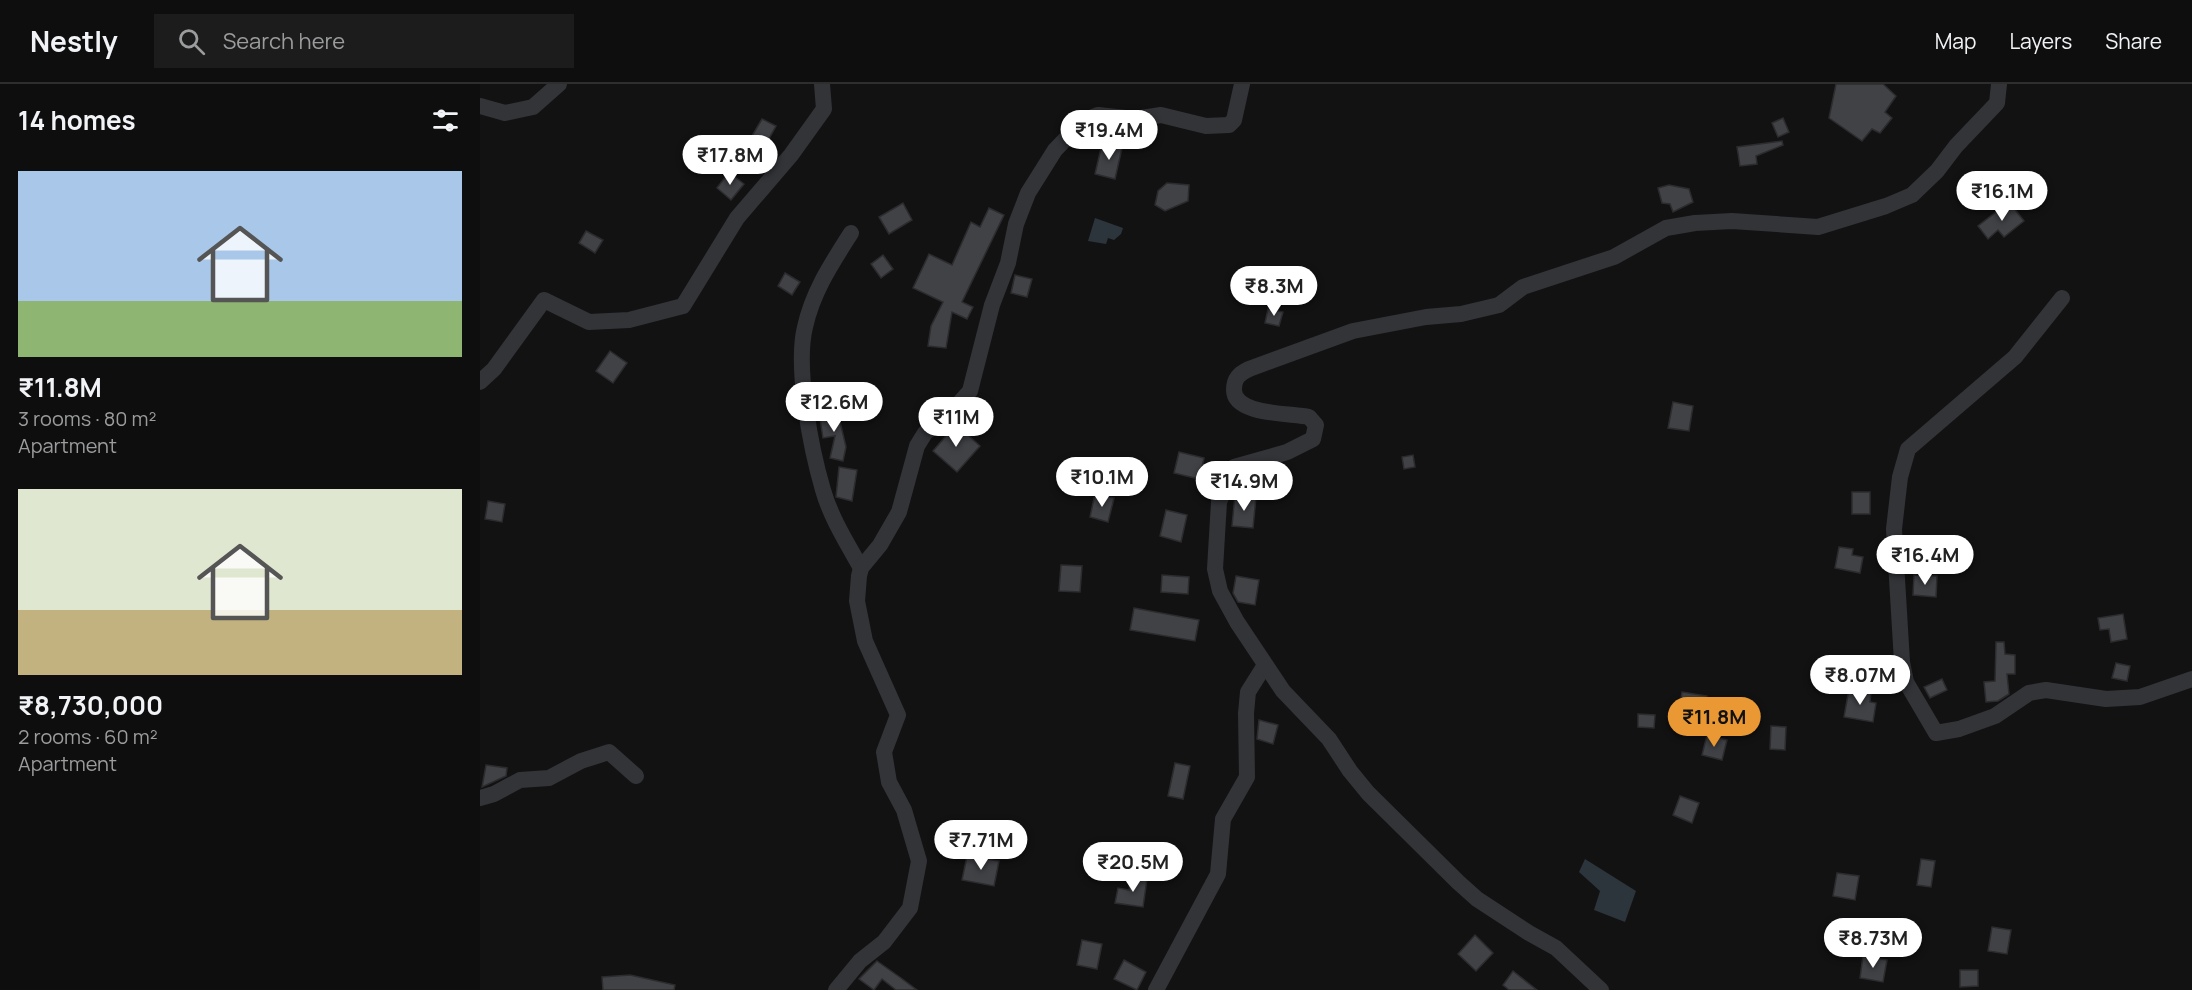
<!DOCTYPE html>
<html lang="en">
<head>
<meta charset="utf-8">
<style>
  :root { --surface:#0e0e0e; --page:#1c1c1c; --text:#f1f3f6; --muted:#9b9c9e; --line:#2e2e2e; --accent:#e99834 }
  body { margin:0; font-family:Manrope,sans-serif; background:var(--page); color:var(--text); height:100vh; display:flex; flex-direction:column; font-size:22px; white-space:nowrap }
  * { box-sizing:border-box; margin:0 }
  p { font-size:20px; color:var(--muted) }
  .icon { flex:none; width:33px; height:33px; fill:none; stroke:currentColor; stroke-width:2; stroke-linecap:round; stroke-linejoin:round }
  .map { position:relative; flex:1; overflow:hidden }
  .details { display:flex; flex-direction:column; background:var(--surface); width:480px }
  .details>* { flex:none }
  .price { position:absolute; translate:-50% -51px; padding:0 14px; border-radius:21px; background:#fff; color:#222; font-size:20px; line-height:39px; filter:drop-shadow(0 2px 3px #0008) }
  .price::after { content:''; position:absolute; left:50%; top:36px; width:18px; height:14px; margin-left:-9px; background:inherit; clip-path:polygon(0 0,100% 0,50% 100%) }
  .price.active { background:var(--accent); color:#111 }
  ul { padding:0; list-style:none }
  li { display:grid; align-content:center; gap:12px; height:318px; padding:0 18px }
  li span { display:grid; place-items:center; height:186px; border-radius:0px; color:#555 }
  li>.icon { margin-inline-start:auto }
  span .icon { width:108px; height:108px; fill:#fffc; stroke-width:1 }
  li b { font-size:26px }
  h2 { display:flex; justify-content:space-between; align-items:center; height:72px; padding:0 18px; font-size:26px }
  header { display:flex; align-items:center; gap:36px; box-sizing:border-box; height:84px; padding:0 30px; background:var(--surface); border-bottom:2px solid var(--line) }
  header strong { font-size:28px }
  nav { display:flex; gap:33px; margin-inline-start:auto; font-size:21px }
  .search { width:420px; height:54px; background:var(--page); display:flex; align-items:center; gap:15px; box-sizing:border-box; padding:0 21px; border-radius:0px; color:var(--muted); font-size:22px }
  main { display:flex; flex:1; min-height:0 }
  .map>svg:first-child { display:block }
</style>
</head>
<body>
<header>
<strong>Nestly</strong>
<div class="search"><svg class="icon" aria-label="search" viewBox="0 0 24 24"><circle cx="10" cy="10" r="6"/><path d="M15 15l6 6"/></svg>Search here</div>
<nav><a>Map</a><a>Layers</a><a>Share</a></nav>
</header>
<main>
<section class="details">
<h2>14 homes<svg class="icon" aria-label="filters" viewBox="0 0 24 24"><path d="M4 7h16M4 17h16"/><circle cx="9" cy="7" r="2"/><circle cx="15" cy="17" r="2"/></svg></h2>
<ul>
<li><span style="background:linear-gradient(#a9c7e8 70%,#8fb573 0)"><svg class="icon" aria-label="home" viewBox="0 0 24 24"><path d="M3 11l9-7 9 7M6 9v11h12V9"/></svg></span><div><b>₹11.8M</b><p>3 rooms · 80 m²</p><p>Apartment</p></div></li>
<li><span style="background:linear-gradient(#dfe7d0 65%,#c2b280 0)"><svg class="icon" aria-label="home" viewBox="0 0 24 24"><path d="M3 11l9-7 9 7M6 9v11h12V9"/></svg></span><div><b>₹8,730,000</b><p>2 rooms · 60 m²</p><p>Apartment</p></div></li>
</ul>
</section>
<div class="map">
<svg width="1712" height="906" viewBox="0 0 1712 906">
  <rect width="100%" height="100%" fill="#121213"/>
  <g fill="#2c353b">
    <path d="M615,134L643,144L641,150L634,156L628,154L626,160L608,157Z"/>
    <path d="M1105,775L1156,807L1145,838L1114,826L1120,807L1099,788Z"/>
  </g>
  <g fill="#414246" stroke="#2c2c2f" stroke-width="1.5">
    <path d="M1356,0H1403L1416,12L1405,28L1412,34L1400,49L1392,45L1382,57L1349,34Z"/>
    <path d="M1303,34L1309,48L1298,53L1292,39Z"/>
    <path d="M282,35L296,42L286,60L272,52Z"/>
    <path d="M1302,57L1303,61L1276,72L1277,80L1260,82L1257,63Z"/>
    <path d="M622,60L642,64L635,95L615,90Z"/>
    <path d="M249,88L264,100L251,116L237,104Z"/>
    <path d="M687,99L709,101L708,117L685,127L675,121L678,107Z"/>
    <path d="M1189,101L1209,105L1213,118L1193,128L1190,120L1182,119L1178,104Z"/>
    <path d="M1529,118L1544,137L1524,153L1518,146L1508,155L1498,142Z"/>
    <path d="M423,119L432,136L409,150L399,133Z"/>
    <path d="M509,124L524,131L482,218L493,223L487,235L472,228L466,264L448,262L451,242L463,218L433,204L449,170L472,181L491,138L500,143Z"/>
    <path d="M106,147L123,156L115,169L99,159Z"/>
    <path d="M403,171L413,185L401,194L391,180Z"/>
    <path d="M305,189L320,198L312,211L298,202Z"/>
    <path d="M535,191L552,195L547,213L531,209Z"/>
    <path d="M788,225L803,228L799,242L785,239Z"/>
    <path d="M130,267L147,279L133,299L116,287Z"/>
    <path d="M1193,318L1213,322L1209,347L1188,344Z"/>
    <path d="M357,325L366,363L363,377L350,374L355,352L343,354L339,328Z"/>
    <path d="M476,340L500,362L477,388L453,367Z"/>
    <path d="M699,368L724,374L719,395L694,389Z"/>
    <path d="M933,371L935,383L924,385L922,373Z"/>
    <path d="M359,383L377,386L372,417L356,413Z"/>
    <rect x="1372" y="408" width="18" height="22"/>
    <path d="M615,410L634,414L628,438L610,433Z"/>
    <path d="M755,411L776,413L773,444L752,442Z"/>
    <path d="M8,417L25,420L22,438L5,435Z"/>
    <path d="M686,426L707,431L701,458L680,452Z"/>
    <path d="M1359,463L1373,465L1372,471L1383,473L1380,489L1355,484Z"/>
    <path d="M581,481L602,482L600,508L579,507Z"/>
    <path d="M682,491L709,493L708,510L681,508Z"/>
    <path d="M1434,491L1457,492L1456,513L1433,511Z"/>
    <path d="M756,492L779,496L775,521L758,518L753,509Z"/>
    <path d="M654,524L719,536L715,557L650,546Z"/>
    <path d="M1643,530L1647,555L1631,558L1629,545L1620,546L1618,534Z"/>
    <path d="M1516,558H1524L1525,570L1535,571V590H1527L1529,610L1518,617L1506,618L1504,598L1515,597Z"/>
    <path d="M1636,579L1650,582L1647,597L1632,594Z"/>
    <path d="M1462,595L1467,606L1450,614L1444,603Z"/>
    <path d="M1369,605L1391,608L1390,618L1396,619L1393,638L1364,633Z"/>
    <path d="M1202,608L1227,612L1222,645L1197,641Z"/>
    <path d="M1158,630L1175,631L1174,644L1158,643Z"/>
    <path d="M779,636L798,641L793,660L777,655Z"/>
    <path d="M1291,642L1306,643L1305,666L1290,665Z"/>
    <path d="M1227,651L1247,656L1242,676L1222,671Z"/>
    <path d="M695,679L710,682L703,715L688,712Z"/>
    <path d="M6,681L27,684L26,692L2,703Z"/>
    <path d="M1200,712L1219,719L1212,739L1193,731Z"/>
    <path d="M487,772L519,777L514,802L482,796Z"/>
    <path d="M1441,775L1455,777L1451,803L1437,801Z"/>
    <path d="M1357,789L1379,792L1375,816L1353,812Z"/>
    <path d="M651,792L667,795L663,823L635,819L638,804L649,806Z"/>
    <path d="M1425,836V853L1398,854V837Z"/>
    <path d="M1512,843L1531,846L1527,870L1508,867Z"/>
    <path d="M995,851L1013,869L996,887L978,870Z"/>
    <path d="M602,856L622,860L617,885L597,881Z"/>
    <path d="M1383,872L1407,876L1403,898L1380,894Z"/>
    <path d="M644,876L666,888L657,906L634,895Z"/>
    <path d="M397,877L421,894L437,906H416L402,895L394,906L379,895Z"/>
    <path d="M1480,886H1498V902L1480,903Z"/>
    <path d="M1033,887L1057,906H1029L1023,901Z"/>
    <path d="M150,891L195,901L194,906H123L122,893Z"/>
  </g>
  <g fill="none" stroke-linecap="round" stroke-linejoin="round">
    <g stroke="#333438" stroke-width="16">
      <path d="M0,22L25,29L53,23L79,0"/>
      <path d="M371,149C352,179 333,207 325,243C315,284 331,365 343,406C351,434 367,459 381,484"/>
      <path d="M1582,214L1535,273L1428,365L1420,393L1414,445L1422,578L1426,598L1456,649L1479,645L1515,632L1549,609L1566,606L1626,615L1660,613L1712,595"/>
      <path d="M0,298L14,285L64,216L109,238L149,236L203,222L257,134L311,71L344,25L342,0"/>
      <path d="M0,714L14,710L40,696L69,694L101,677L129,668L156,692"/>
      <path d="M356,906L380,877L404,858L430,824L439,777L424,726L409,698L404,668L418,631L385,557L377,517L379,492L381,484L400,461L419,428L437,362L445,349L474,325L490,307L512,221L528,179L536,140L548,109L575,66L603,37L618,31L655,35L681,31L726,42L749,41L754,36L762,0"/>
      <path d="M676,906L738,790L743,735L767,693L766,629L768,608L785,581"/>
      <path d="M1121,906L1076,864L1049,849L997,815L978,798L888,709L870,687L849,655L803,607L757,538L740,507L735,485L739,418L754,383L807,368L833,355L836,341L829,333C810,329 754,331 754,306C754,294 759,290 769,285L873,247L946,233L981,230L1019,221L1043,203L1134,173L1186,144L1215,139L1252,137L1338,143L1406,122L1432,111L1457,87L1476,62L1517,19L1519,0"/>
    </g>
  </g>
</svg>
<b class="price" style="left:629px;top:77px">₹19.4M</b>
<b class="price" style="left:250px;top:102px">₹17.8M</b>
<b class="price" style="left:1522px;top:138px">₹16.1M</b>
<b class="price" style="left:794px;top:233px">₹8.3M</b>
<b class="price" style="left:354px;top:349px">₹12.6M</b>
<b class="price" style="left:476px;top:364px">₹11M</b>
<b class="price" style="left:622px;top:424px">₹10.1M</b>
<b class="price" style="left:764px;top:428px">₹14.9M</b>
<b class="price" style="left:1445px;top:502px">₹16.4M</b>
<b class="price" style="left:1380px;top:622px">₹8.07M</b>
<b class="price active" style="left:1234px;top:664px">₹11.8M</b>
<b class="price" style="left:501px;top:787px">₹7.71M</b>
<b class="price" style="left:653px;top:809px">₹20.5M</b>
<b class="price" style="left:1393px;top:885px">₹8.73M</b>
</div>
</main>
</body>
</html>
